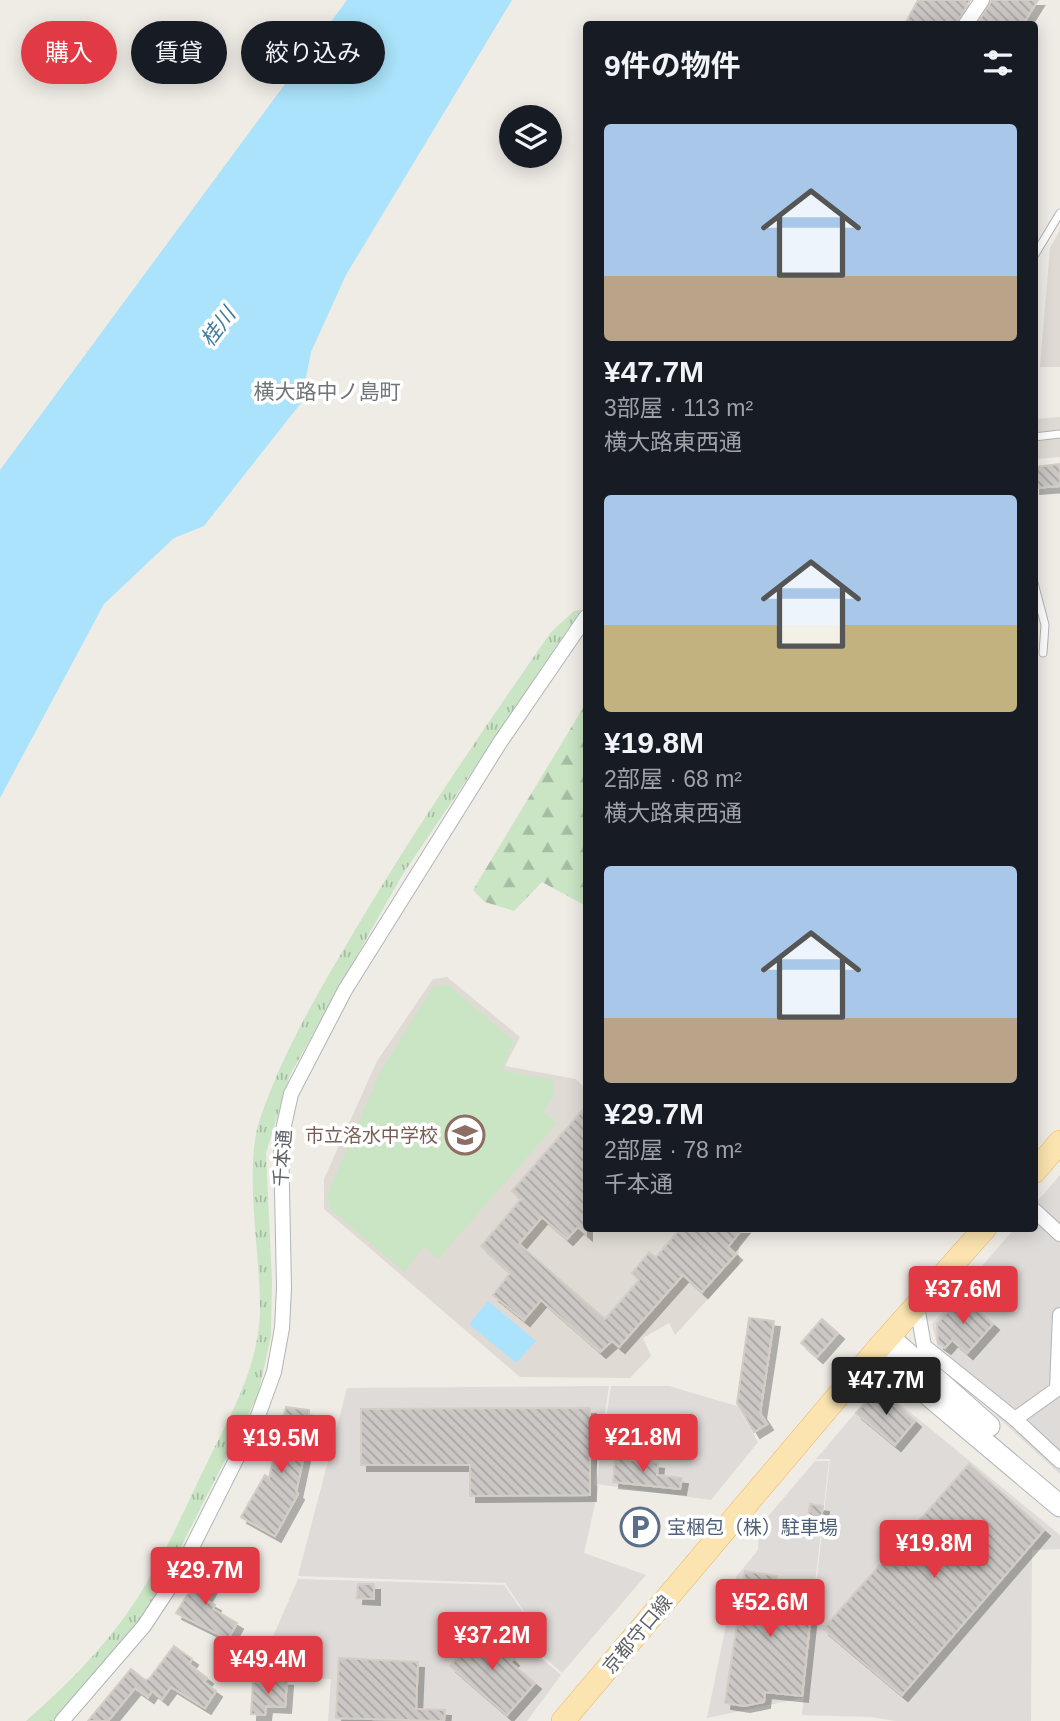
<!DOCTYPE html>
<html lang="ja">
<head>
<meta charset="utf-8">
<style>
  :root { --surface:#171b24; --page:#20242c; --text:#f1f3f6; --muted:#9ea1a6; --accent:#e23a44 }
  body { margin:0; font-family:Helvetica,"Noto Sans JP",sans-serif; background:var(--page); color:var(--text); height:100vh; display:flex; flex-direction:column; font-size:26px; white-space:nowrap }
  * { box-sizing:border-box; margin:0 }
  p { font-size:23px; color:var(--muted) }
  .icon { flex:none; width:38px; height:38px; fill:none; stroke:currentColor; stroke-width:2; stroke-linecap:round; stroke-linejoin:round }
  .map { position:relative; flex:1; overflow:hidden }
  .drawer { position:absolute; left:583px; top:21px; width:455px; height:1211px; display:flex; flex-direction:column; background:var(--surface); border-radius:7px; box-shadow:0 4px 18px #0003 }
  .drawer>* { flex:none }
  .hud { position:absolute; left:21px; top:21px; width:457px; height:63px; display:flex; gap:14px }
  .buttons { position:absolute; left:499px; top:105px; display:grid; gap:14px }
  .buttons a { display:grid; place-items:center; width:63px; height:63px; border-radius:50%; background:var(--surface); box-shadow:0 4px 18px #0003; font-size:35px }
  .price { position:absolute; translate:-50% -60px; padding:0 16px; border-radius:7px; background:var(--accent); color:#fff; font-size:23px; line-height:46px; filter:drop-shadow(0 2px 4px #0008) }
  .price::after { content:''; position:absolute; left:50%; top:42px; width:21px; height:16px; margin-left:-10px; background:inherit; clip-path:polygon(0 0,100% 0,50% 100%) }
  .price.active { background:#222; color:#fff }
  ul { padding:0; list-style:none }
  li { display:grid; align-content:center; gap:14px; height:371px; padding:0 21px }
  li span { display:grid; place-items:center; height:217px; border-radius:7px; color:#555 }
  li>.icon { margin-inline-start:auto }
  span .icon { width:126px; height:126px; fill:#fffc; stroke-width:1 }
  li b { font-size:30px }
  h2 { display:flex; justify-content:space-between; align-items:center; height:84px; padding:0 21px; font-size:30px }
  .chip { padding:0 24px; border-radius:32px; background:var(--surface); box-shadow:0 4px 18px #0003; font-size:24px; line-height:63px }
  .chip.active { background:var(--accent); color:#fff }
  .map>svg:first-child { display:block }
</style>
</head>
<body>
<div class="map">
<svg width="1060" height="1721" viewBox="0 0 1060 1721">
  <defs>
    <pattern id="grass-tufts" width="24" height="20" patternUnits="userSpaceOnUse" patternTransform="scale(1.75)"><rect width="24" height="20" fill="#c9e5c4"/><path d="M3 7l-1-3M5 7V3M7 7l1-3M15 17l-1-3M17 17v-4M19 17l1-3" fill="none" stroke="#a6bda3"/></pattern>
    <pattern id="forest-firs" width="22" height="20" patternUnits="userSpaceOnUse" patternTransform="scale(1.75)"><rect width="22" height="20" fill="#c9e5c4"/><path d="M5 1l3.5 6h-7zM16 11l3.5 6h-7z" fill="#a6bda3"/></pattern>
    <pattern id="building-back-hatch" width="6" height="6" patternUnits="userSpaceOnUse" patternTransform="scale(1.75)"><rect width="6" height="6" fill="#cbc7c4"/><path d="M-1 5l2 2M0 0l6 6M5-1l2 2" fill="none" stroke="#a8a5a3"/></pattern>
    <filter id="shadow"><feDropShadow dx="6" dy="6" stdDeviation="0" flood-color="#0004"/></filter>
  </defs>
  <rect width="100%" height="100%" fill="#efece6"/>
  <g fill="#dedbd8">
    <path d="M1060,1175V1474L942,1366L932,1324L1014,1229L1034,1228V1205Z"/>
    <path d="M609,1386L594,1485L599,1486L584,1553L646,1575L562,1673L538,1651L524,1611L505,1583L298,1576L347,1388Z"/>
    <path d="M611,1386H669L737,1406L758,1442L711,1500L596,1484Z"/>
    <path d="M878,1386L1060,1535V1549L1032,1550L1031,1721H895L871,1717L802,1715L830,1459H816Z"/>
    <path d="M815,1461H829L802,1698L707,1718L736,1577L758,1550L759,1527Z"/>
    <path d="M298,1579L504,1585L523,1612L535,1653L561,1675L527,1721H328L331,1679L256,1676Z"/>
  </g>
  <g fill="#dfdbd4">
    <path d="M1060,230V367H1040L1050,248Z"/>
    <path d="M1060,417V457L1034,459V419Z"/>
    <path d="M447,977L520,1037L505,1066L576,1079L586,1090V1228L755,1229L739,1245V1265L675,1335L669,1323L643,1338L651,1356L630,1378L520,1377L324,1209V1179L377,1061L433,979Z"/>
  </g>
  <path fill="url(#grass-tufts)" d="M581,610L401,877L290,1075L266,1153L272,1281L271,1336L258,1395L160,1588L126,1641L54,1721H26C74,1679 120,1632 151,1575C172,1539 189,1500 207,1463C231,1414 258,1368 260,1312C261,1257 243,1168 260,1119C283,1051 319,991 355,930C416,827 483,730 551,632L574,611Z"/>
  <path fill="url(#forest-firs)" d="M586,703V906L542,882L514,911L485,902L473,890Z"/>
  <path fill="#c9e5c4" d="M448,985L514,1041L502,1070L554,1080V1096L543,1111L557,1123L438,1259L424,1247L404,1272L330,1209L327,1195L380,1072L433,987Z"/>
  <g fill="#aae3fb">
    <path d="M347,0H512L346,275L311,352L301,403L204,526L174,538L104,604L0,798V470Z"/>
    <path d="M488,1301L536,1341L516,1363L469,1324Z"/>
  </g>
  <g fill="url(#building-back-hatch)" stroke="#d4cdc5" stroke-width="2" filter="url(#shadow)">
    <path d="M918,0H970L957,24H905Z"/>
    <path d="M992,0H1038L1023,24H977Z"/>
    <path d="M1060,464V486L1034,488V467Z"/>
    <path d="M586,1106V1234L578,1227L567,1239L542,1217L519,1244L605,1319L639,1280L632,1273L649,1252L656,1257L681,1228H706L713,1234L717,1228H743L728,1247L736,1254L702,1292L683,1275L619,1347L612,1341L600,1352L541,1300L524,1320L493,1295L510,1273L481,1246L521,1199L512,1191Z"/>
    <path d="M962,1296L993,1324L967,1353L952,1340L945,1348L938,1343L937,1324Z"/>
    <path d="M749,1318L774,1321L760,1413L767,1424L754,1432L737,1403Z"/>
    <path d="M822,1319L838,1333L817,1357L801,1343Z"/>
    <path d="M878,1388L915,1421L895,1445L856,1413Z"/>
    <path d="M286,1407L309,1410L308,1437L296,1492L298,1494L275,1536L241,1517L265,1475L269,1478Z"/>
    <path d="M590,1408V1495L470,1496V1465H361V1409Z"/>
    <path d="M615,1458L658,1463L657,1475L682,1478L680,1489L613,1482Z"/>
    <path d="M969,1464L1044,1530L902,1695L823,1629Z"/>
    <path d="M810,1504L823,1506L821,1518L808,1517Z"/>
    <path d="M204,1568L217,1576L204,1599L215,1605L213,1609L237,1623L228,1639L176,1613Z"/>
    <path d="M745,1571L777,1576V1580L814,1584L802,1696L765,1692L764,1702L744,1706L725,1703Z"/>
    <path d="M358,1584H374V1599L357,1598Z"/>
    <path d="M469,1632H488L513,1660L510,1662L535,1683L507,1715L450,1666L468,1645Z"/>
    <path d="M174,1646L192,1659L189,1664L207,1678L204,1682L216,1691L205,1708L171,1687L162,1699L152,1691L148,1697L135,1688L108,1721H88L131,1669L145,1680L149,1679Z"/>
    <path d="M339,1658L418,1662L416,1709L445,1710L444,1721L336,1718Z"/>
    <path d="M272,1679L287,1680L285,1707L266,1706L265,1715L251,1714L253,1682L271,1684Z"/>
  </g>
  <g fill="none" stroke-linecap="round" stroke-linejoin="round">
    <defs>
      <g id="lane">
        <path d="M1034,256L1060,213"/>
        <path d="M1034,437L1060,434"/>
        <path d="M1034,583L1045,625L1043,653"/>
      </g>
      <g id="street">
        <path d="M966,24L982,0"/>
        <path d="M1034,1210L1060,1234"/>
        <path d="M917,1306L924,1346L1015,1419L1057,1389L1060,1315"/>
        <path d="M1015,1419L1060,1461"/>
        <path d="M62,1721L144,1626L179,1573L258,1416L274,1372L282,1328L284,1288L281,1139L291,1094L345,990L499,744L586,617"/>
      </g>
      <g id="secondary">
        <path d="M889,1337L989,1426"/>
        <path d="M876,1351L1060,1506"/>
      </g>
      <g id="primary">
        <path d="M1034,1172L1060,1142"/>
        <path d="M563,1721L876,1351L985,1228"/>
      </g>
    </defs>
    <use href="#lane" stroke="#b1b4b8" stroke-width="9"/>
    <use href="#street" stroke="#b1b4b8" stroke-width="16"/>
    <use href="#secondary" stroke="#b2b6ba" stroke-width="23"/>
    <use href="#primary" stroke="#ebb263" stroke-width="24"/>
    <use href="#lane" stroke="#fff" stroke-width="7"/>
    <use href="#street" stroke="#fff" stroke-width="14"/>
    <use href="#secondary" stroke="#fff" stroke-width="21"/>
    <use href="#primary" stroke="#fbe4af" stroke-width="23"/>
  </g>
  <defs>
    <symbol id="school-ring" viewBox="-11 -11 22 22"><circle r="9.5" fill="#fff" stroke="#8d6e63" stroke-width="1.5"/><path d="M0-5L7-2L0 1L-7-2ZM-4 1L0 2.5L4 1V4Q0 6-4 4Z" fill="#8d6e63"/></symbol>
    <symbol id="parking-ring" viewBox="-11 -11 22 22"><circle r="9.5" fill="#fff" stroke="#5c6f8a" stroke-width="1.5"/><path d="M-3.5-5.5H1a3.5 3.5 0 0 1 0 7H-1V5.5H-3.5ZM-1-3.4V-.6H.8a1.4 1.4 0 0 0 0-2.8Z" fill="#5c6f8a"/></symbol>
  </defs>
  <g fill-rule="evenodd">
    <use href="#school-ring" x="443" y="1113" width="44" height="44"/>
    <use href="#parking-ring" x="618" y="1505" width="44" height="44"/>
  </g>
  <g text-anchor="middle" stroke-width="7" stroke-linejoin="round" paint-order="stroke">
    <g font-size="19" fill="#785e54" stroke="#fff" text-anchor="end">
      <text x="438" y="1142">市立洛水中学校</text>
    </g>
    <g font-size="19" fill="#5e6266" stroke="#fff">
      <text transform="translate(282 1158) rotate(-86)" y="7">千本通</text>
      <text transform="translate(637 1634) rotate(-50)" y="7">京都守口線</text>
    </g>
    <g font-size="19" fill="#4e5e75" stroke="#fff" text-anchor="start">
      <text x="667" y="1534">宝梱包（株）駐車場</text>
    </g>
    <g font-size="21" font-style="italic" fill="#417a9c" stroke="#fff">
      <text transform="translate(218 327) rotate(-53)" y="7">桂川</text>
    </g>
    <g font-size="21" fill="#6f7578" stroke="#fff">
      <text x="327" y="399">横大路中ノ島町</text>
    </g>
  </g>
</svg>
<div class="buttons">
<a><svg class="icon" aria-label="layers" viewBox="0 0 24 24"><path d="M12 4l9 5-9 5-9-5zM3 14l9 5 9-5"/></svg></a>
</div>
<b class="price" style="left:963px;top:1326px">¥37.6M</b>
<b class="price active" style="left:886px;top:1417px">¥47.7M</b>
<b class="price" style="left:643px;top:1474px">¥21.8M</b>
<b class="price" style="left:281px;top:1475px">¥19.5M</b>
<b class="price" style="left:934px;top:1580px">¥19.8M</b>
<b class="price" style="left:205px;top:1607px">¥29.7M</b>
<b class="price" style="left:770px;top:1639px">¥52.6M</b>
<b class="price" style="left:492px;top:1672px">¥37.2M</b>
<b class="price" style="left:268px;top:1696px">¥49.4M</b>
<div class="hud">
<a class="chip active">購入</a>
<a class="chip">賃貸</a>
<a class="chip">絞り込み</a>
</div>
<section class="drawer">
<h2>9件の物件<svg class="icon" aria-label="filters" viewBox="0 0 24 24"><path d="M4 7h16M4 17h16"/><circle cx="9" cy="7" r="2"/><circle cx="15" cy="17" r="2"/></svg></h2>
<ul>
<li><span style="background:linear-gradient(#a9c7e8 70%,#b9a48a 0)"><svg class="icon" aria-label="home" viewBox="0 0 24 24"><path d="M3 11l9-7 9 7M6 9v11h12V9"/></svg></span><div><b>¥47.7M</b><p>3部屋 · 113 m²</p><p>横大路東西通</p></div></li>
<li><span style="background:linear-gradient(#a9c7e8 60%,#c2b280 0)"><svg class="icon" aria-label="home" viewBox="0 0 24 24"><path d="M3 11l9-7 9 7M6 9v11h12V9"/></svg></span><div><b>¥19.8M</b><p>2部屋 · 68 m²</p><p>横大路東西通</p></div></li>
<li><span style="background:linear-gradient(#a9c7e8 70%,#b9a48a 0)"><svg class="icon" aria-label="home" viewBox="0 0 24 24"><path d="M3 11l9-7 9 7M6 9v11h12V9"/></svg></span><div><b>¥29.7M</b><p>2部屋 · 78 m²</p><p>千本通</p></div></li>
</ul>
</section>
</div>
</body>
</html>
